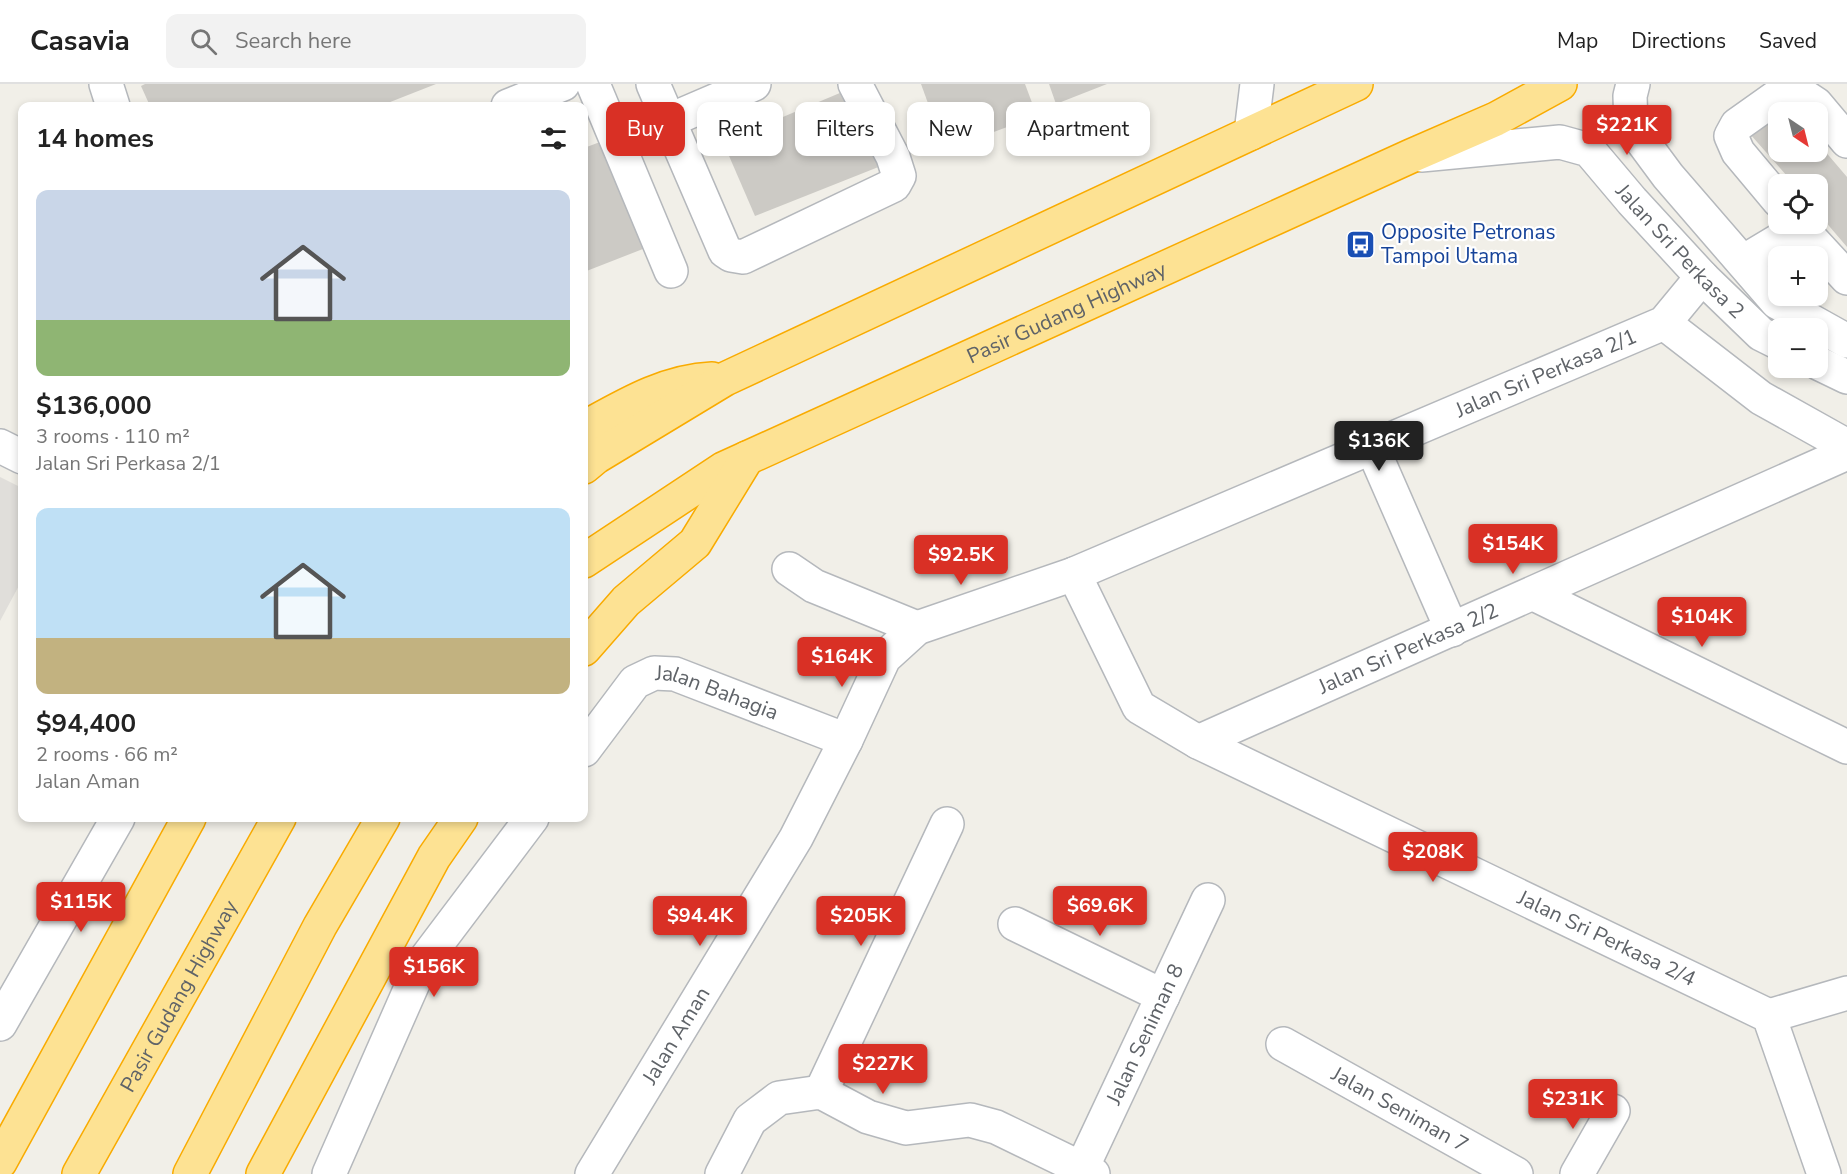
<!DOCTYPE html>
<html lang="en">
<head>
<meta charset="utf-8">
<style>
  :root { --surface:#fff; --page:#f2f2f2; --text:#222; --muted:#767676; --line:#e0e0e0; --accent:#d93025 }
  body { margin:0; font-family:"Nunito Sans",sans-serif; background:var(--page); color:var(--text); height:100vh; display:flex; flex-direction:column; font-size:22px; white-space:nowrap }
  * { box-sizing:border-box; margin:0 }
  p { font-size:20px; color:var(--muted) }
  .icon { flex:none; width:33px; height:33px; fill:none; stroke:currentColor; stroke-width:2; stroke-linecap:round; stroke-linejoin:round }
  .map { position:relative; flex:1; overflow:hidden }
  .side { position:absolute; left:18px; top:18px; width:570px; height:720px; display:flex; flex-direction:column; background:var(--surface); border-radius:12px; box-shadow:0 3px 9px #0003 }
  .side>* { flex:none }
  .guide { position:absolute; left:606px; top:18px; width:570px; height:54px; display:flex; gap:12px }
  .needle { width:39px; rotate:145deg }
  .buttons { position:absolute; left:1768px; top:18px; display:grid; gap:12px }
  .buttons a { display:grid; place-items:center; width:60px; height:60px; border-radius:12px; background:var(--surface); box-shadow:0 3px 9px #0003; font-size:30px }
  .price { position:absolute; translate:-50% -51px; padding:0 14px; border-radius:6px; background:var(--accent); color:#fff; font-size:20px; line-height:39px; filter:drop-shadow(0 2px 3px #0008) }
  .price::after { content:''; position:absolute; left:50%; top:36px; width:18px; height:14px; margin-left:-9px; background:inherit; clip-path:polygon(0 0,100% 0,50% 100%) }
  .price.on { background:#222; color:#fff }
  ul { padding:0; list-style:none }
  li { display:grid; align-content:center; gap:12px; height:318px; padding:0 18px }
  li span { display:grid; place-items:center; height:186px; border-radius:12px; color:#555 }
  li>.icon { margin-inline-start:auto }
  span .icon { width:108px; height:108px; fill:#fffc; stroke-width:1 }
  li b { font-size:26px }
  h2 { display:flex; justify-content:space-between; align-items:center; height:72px; padding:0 18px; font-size:26px }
  .chip { padding:0 21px; border-radius:12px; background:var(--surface); box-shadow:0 3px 9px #0003; font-size:21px; line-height:54px }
  .chip.on { background:var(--accent); color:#fff }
  header { display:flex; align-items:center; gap:36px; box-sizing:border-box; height:84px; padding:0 30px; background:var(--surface); border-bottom:2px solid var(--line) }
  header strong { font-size:28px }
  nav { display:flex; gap:33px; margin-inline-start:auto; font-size:21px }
  .search { width:420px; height:54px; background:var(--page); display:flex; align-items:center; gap:15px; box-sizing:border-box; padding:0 21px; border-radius:12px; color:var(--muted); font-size:22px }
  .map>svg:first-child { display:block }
</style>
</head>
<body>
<header>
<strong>Casavia</strong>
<div class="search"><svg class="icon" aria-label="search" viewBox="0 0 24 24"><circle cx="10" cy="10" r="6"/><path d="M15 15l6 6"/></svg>Search here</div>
<nav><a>Map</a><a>Directions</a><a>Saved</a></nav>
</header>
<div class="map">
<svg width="1847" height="1090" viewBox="0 0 1847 1090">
  <rect width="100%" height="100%" fill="#f1efe8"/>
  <path fill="#e0deda" d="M0,393L22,404V496L0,537Z"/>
  <g fill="#cccac5">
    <path d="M145,0H436L380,22H150L141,2Z"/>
    <path d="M921,0H1025L1037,32L945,66Z"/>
    <path d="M1049,0H1107L1056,20Z"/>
    <path d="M847,6L886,80L755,132L723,58Z"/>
    <path d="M1785,21L1791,28H1779V68H1818V59L1847,93V163L1818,129V100H1794L1750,50Z"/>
    <path d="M608,55L648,163L584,188V64Z"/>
  </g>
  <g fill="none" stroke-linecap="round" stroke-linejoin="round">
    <defs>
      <g id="minor">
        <path d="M106,0L113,22"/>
        <path d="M593,0L671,187"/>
        <path d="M653,0L725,167L731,171L743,173L894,101L899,92L893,73L855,0"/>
        <path d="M1633,0L1630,12L1631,42L1668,92L1777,218L1847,257"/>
        <path d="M508,22L563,0"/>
        <path d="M668,37L754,0"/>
        <path d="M1251,49L1257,0"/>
        <path id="s1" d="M1421,71L1560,58L1589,66L1632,117L1702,193L1761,250L1779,259"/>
        <path d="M1779,117L1738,68L1731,52L1737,41L1782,9L1796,7L1816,20L1847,57"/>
        <path d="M1797,140L1847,194"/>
        <path d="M1743,178L1801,143"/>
        <path d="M1664,239L1761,314L1847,362"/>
        <path d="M1818,279L1847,293"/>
        <path d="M0,362L22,373"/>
        <path d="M1372,363L1452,546"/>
        <path d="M789,485L814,502L917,544"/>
        <path id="s2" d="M1074,490L1139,623L1198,658L1769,932L1824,1090"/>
        <path d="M1534,510L1847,663"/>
        <path id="s3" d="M1198,658L1847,369"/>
        <path id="s4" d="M584,666L635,598L654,589L675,590L846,656"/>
        <path d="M1015,840L1163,912"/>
        <path d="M1769,932L1847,909"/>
        <path d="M0,940L118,734"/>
        <path id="s5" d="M1283,960L1516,1090"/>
        <path d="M821,1008L947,740"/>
        <path id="s6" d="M1082,1084L1208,816"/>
        <path d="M329,1090L421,881L532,734"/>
        <path id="s7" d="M592,1090L796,754L846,656L884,574L917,544L1074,490L1664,239L1702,193"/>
        <path d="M722,1090L750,1036L779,1014L821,1008L868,1033L906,1044L970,1036L996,1043L1093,1090"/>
        <path d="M1577,1090L1613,1027"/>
      </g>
      <g id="highway">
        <path d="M584,344C624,322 665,297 712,295"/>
        <path d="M584,383L596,373L725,295L1356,0"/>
        <path id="s8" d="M584,477L723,385L1411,72L1496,35L1560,0"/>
        <path d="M584,565L626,517L695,459L747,374"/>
        <path d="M0,1078L189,734"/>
        <path id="s9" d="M79,1090L279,734"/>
        <path d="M190,1090L320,842L383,734"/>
        <path d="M263,1090L434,773L461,734"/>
      </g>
    </defs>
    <use href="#minor" stroke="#b5b8bc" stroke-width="36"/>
    <use href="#highway" stroke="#f9ab00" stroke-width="36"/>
    <use href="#minor" stroke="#fff" stroke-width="33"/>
    <use href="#highway" stroke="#fde293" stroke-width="33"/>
  </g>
  <defs>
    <symbol id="bus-square" viewBox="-11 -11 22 22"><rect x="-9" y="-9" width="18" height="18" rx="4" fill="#1a4fb4" stroke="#fff"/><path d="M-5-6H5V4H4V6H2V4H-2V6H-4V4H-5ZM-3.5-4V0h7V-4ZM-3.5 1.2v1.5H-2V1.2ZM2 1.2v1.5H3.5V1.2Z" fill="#fff"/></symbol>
  </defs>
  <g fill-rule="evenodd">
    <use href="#bus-square" x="1344" y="144" width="33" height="33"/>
  </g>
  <g text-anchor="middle" stroke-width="4.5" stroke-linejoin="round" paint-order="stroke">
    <g font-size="21" fill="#164399" stroke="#fff" text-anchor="start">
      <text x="1381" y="155">Opposite Petronas<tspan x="1381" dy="24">Tampoi Utama</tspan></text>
    </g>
    <g font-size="21" fill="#5f6368" stroke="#fff">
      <text dy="7" stroke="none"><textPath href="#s1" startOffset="306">Jalan Sri Perkasa 2</textPath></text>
      <text dy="7" stroke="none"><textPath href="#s8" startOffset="544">Pasir Gudang Highway</textPath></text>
      <text dy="7" stroke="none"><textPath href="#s7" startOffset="1317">Jalan Sri Perkasa 2/1</textPath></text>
      <text dy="7" stroke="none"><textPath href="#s3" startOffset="230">Jalan Sri Perkasa 2/2</textPath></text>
      <text dy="7" stroke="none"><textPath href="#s4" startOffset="172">Jalan Bahagia</textPath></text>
      <text dy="7" stroke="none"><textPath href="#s2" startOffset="670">Jalan Sri Perkasa 2/4</textPath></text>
      <text dy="7" stroke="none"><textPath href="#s9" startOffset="204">Pasir Gudang Highway</textPath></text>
      <text dy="7" stroke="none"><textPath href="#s6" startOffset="148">Jalan Seniman 8</textPath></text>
      <text dy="7" stroke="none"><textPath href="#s7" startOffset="162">Jalan Aman</textPath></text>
      <text dy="7" stroke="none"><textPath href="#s5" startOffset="134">Jalan Seniman 7</textPath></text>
    </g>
  </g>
</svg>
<div class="buttons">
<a><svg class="needle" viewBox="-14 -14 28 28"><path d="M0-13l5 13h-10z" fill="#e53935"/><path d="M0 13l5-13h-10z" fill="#767676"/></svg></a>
<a><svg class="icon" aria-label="locate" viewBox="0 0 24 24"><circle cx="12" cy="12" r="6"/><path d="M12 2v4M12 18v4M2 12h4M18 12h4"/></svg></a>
<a>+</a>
<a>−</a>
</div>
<b class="price" style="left:1627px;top:72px">$221K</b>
<b class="price on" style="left:1379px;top:388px">$136K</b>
<b class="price" style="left:1513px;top:491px">$154K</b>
<b class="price" style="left:961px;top:502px">$92.5K</b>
<b class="price" style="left:1702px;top:564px">$104K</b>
<b class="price" style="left:842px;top:604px">$164K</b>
<b class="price" style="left:1433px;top:799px">$208K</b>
<b class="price" style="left:81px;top:849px">$115K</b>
<b class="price" style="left:1100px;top:853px">$69.6K</b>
<b class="price" style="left:700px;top:863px">$94.4K</b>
<b class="price" style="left:861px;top:863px">$205K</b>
<b class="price" style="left:434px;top:914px">$156K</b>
<b class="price" style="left:883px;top:1011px">$227K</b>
<b class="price" style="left:1573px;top:1046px">$231K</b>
<div class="guide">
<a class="chip on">Buy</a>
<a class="chip">Rent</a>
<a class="chip">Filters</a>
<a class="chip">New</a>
<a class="chip">Apartment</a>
</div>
<section class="side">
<h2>14 homes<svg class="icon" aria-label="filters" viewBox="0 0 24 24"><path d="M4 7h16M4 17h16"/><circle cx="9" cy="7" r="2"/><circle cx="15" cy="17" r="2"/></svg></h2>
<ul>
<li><span style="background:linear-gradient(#c9d6e8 70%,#8fb573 0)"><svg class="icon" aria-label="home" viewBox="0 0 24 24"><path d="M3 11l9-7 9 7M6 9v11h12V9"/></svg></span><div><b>$136,000</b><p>3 rooms · 110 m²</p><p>Jalan Sri Perkasa 2/1</p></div></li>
<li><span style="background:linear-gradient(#bfe0f5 70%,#c2b280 0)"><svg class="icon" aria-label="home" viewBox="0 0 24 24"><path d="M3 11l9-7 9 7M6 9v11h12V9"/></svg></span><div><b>$94,400</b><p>2 rooms · 66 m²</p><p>Jalan Aman</p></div></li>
</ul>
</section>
</div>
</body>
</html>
